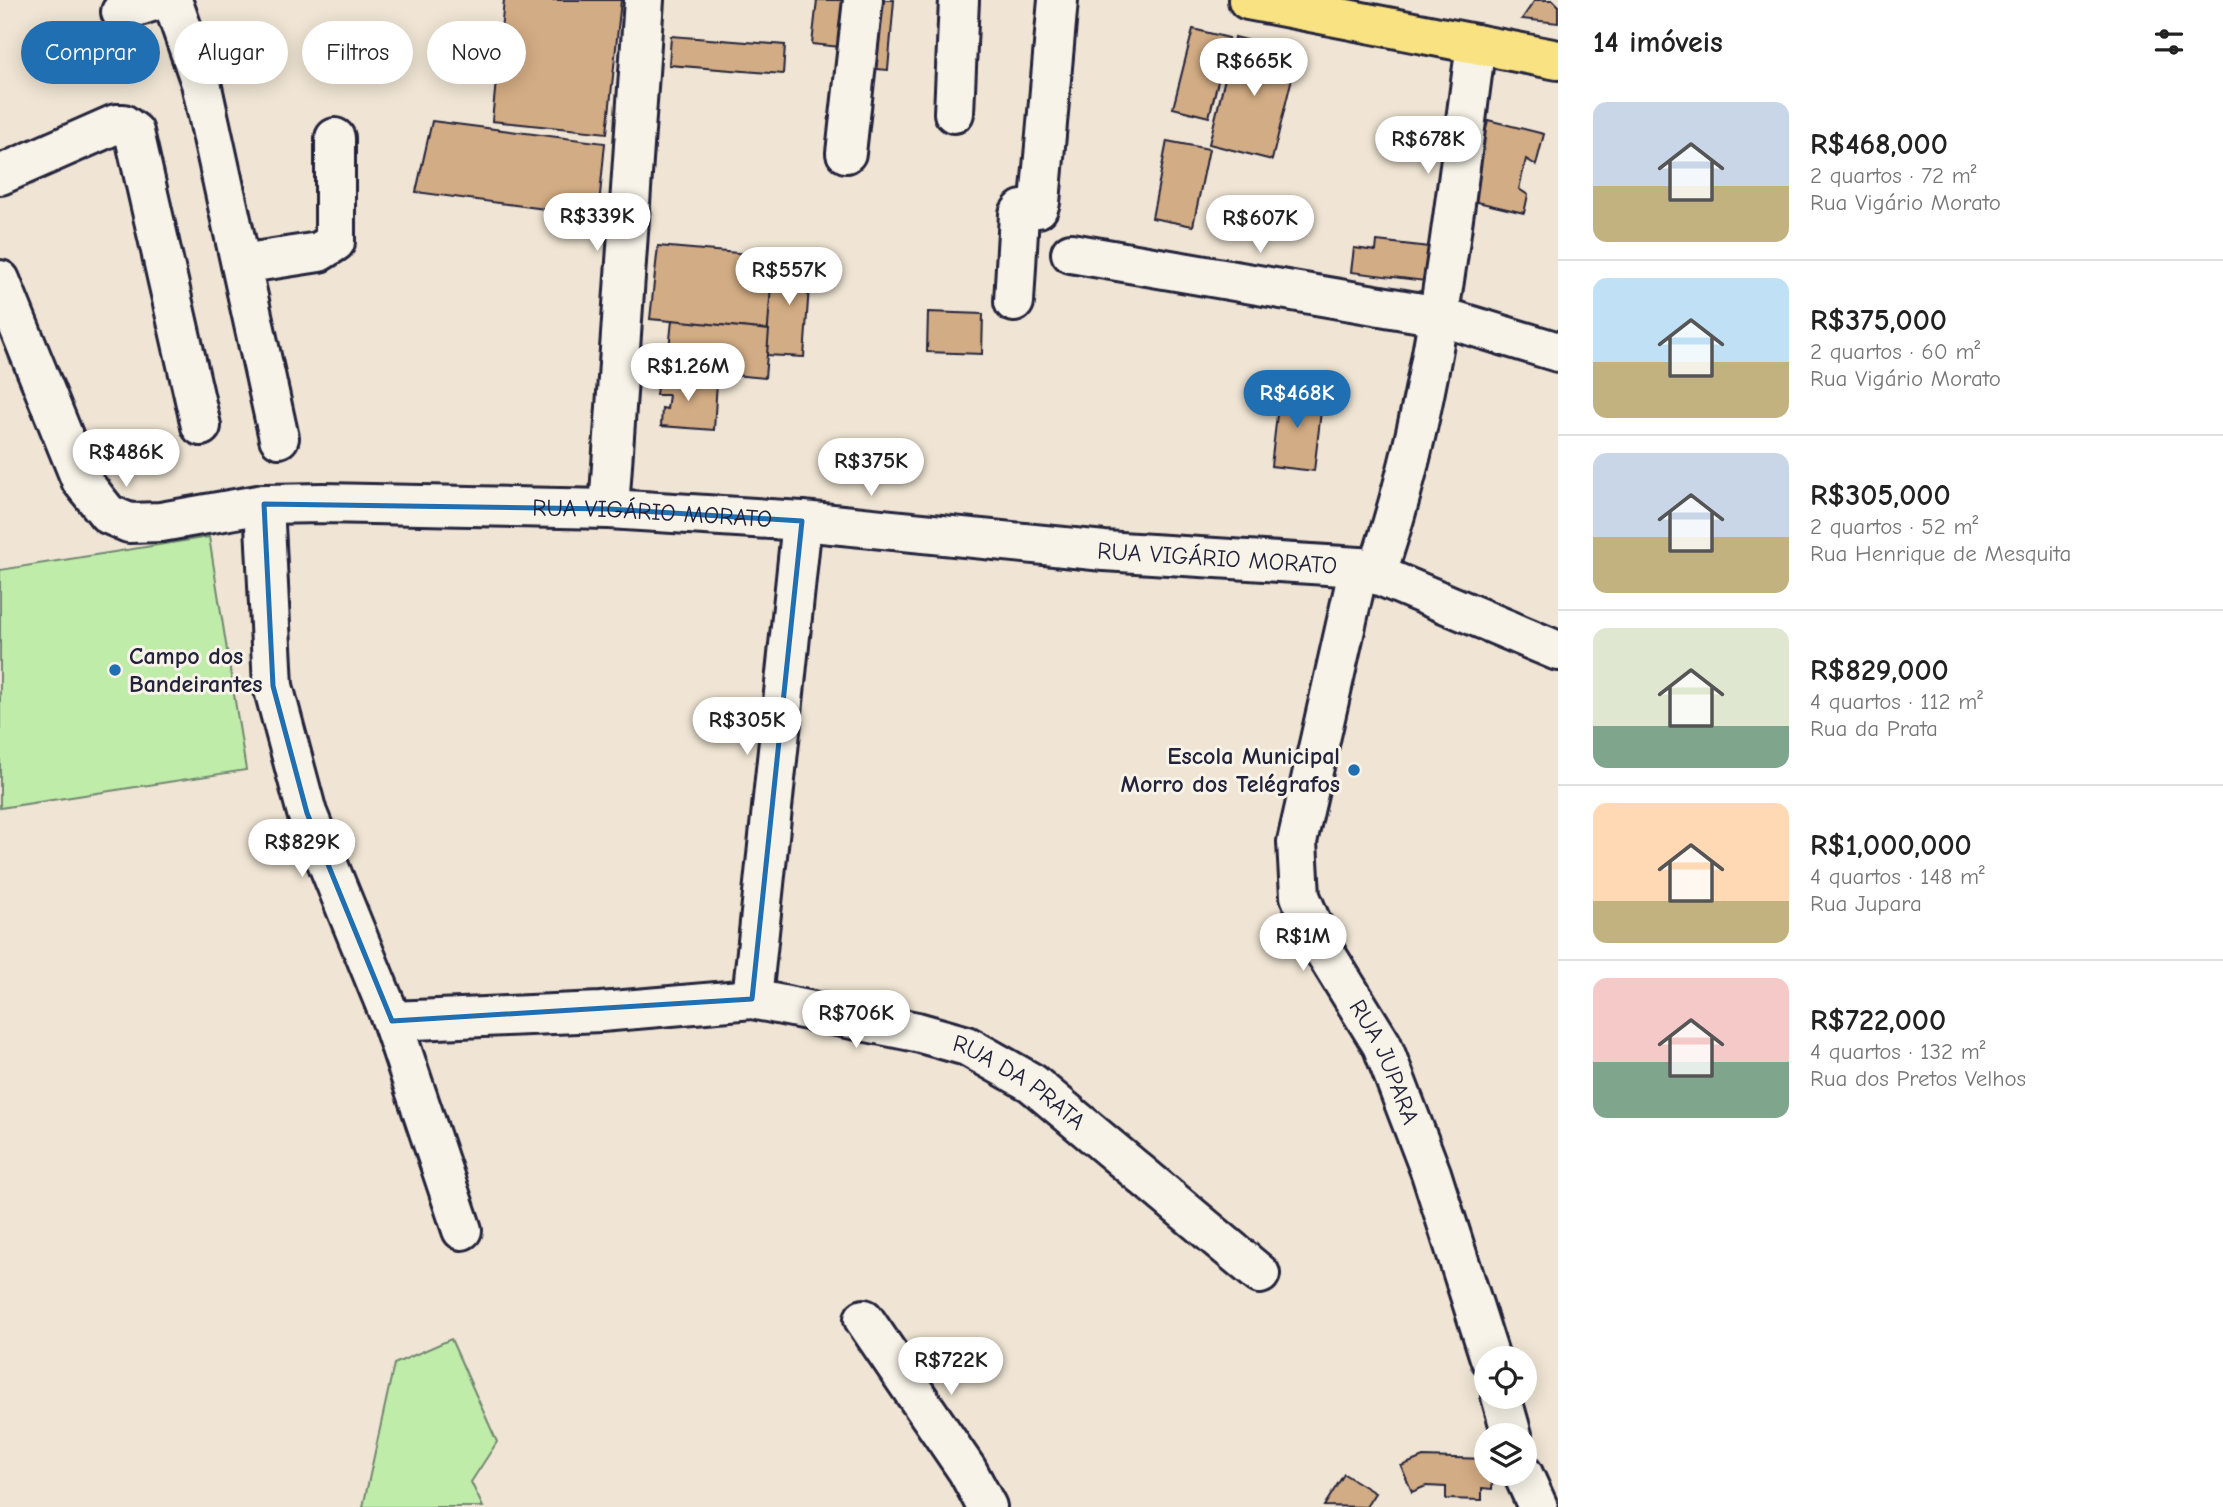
<!DOCTYPE html>
<html lang="pt">
<head>
<meta charset="utf-8">
<style>
  :root { --surface:#fff; --page:#f6f6f6; --text:#222; --muted:#767676; --line:#e0e0e0; --accent:#1f6fb2 }
  body { margin:0; font-family:"Comic Neue",sans-serif; background:var(--page); color:var(--text); height:100vh; display:flex; flex-direction:column; font-size:26px; white-space:nowrap }
  * { box-sizing:border-box; margin:0 }
  p { font-size:23px; color:var(--muted) }
  .icon { flex:none; width:38px; height:38px; fill:none; stroke:currentColor; stroke-width:2; stroke-linecap:round; stroke-linejoin:round }
  .map { position:relative; flex:1; overflow:hidden }
  .drawer { display:flex; flex-direction:column; background:var(--surface); width:665px }
  .drawer>* { flex:none }
  .banner { position:absolute; left:21px; top:21px; width:665px; height:63px; display:flex; gap:14px }
  .controls { position:absolute; left:1474px; top:1346px; display:grid; gap:14px }
  .controls a { display:grid; place-items:center; width:63px; height:63px; border-radius:50%; background:var(--surface); box-shadow:0 4px 18px #0003; font-size:35px }
  .price { position:absolute; translate:-50% -60px; padding:0 16px; border-radius:24px; background:#fff; color:#222; font-size:23px; line-height:46px; filter:drop-shadow(0 2px 4px #0008) }
  .price::after { content:''; position:absolute; left:50%; top:42px; width:21px; height:16px; margin-left:-10px; background:inherit; clip-path:polygon(0 0,100% 0,50% 100%) }
  .price.on { background:var(--accent); color:#fff }
  ul { padding:0; list-style:none }
  li { display:flex; align-items:center; gap:21px; height:175px; padding:0 35px }
  li+li { border-top:2px solid var(--line) }
  li span { display:grid; place-items:center; flex:none; width:196px; height:140px; border-radius:14px; color:#555 }
  li>.icon { margin-inline-start:auto }
  span .icon { width:84px; height:84px; fill:#fffc; stroke-width:1 }
  li b { font-size:30px }
  h2 { display:flex; justify-content:space-between; align-items:center; height:84px; padding:0 35px; font-size:30px }
  .pill { padding:0 24px; border-radius:32px; background:var(--surface); box-shadow:0 4px 18px #0003; font-size:24px; line-height:63px }
  .pill.on { background:var(--accent); color:#fff }
  main { display:flex; flex:1; min-height:0 }
  .map>svg:first-child { display:block }
</style>
</head>
<body>
<main>
<div class="map">
<svg width="1558" height="1507" viewBox="0 0 1558 1507">
  <rect width="100%" height="100%" fill="#f0e5d4"/>
  <filter id="ink" filterUnits="userSpaceOnUse"><feTurbulence type="fractalNoise" baseFrequency=".0143" numOctaves="2"/><feDisplacementMap in="SourceGraphic" scale="14" xChannelSelector="R" yChannelSelector="G"/><feConvolveMatrix kernelMatrix="1 2 1 2 8 2 1 2 1" color-interpolation-filters="sRGB"/></filter>
  <g filter="url(#ink)">
    <g fill="#c0eca9" stroke="#718772" stroke-width="2">
      <path d="M209,537L246,770L0,808V570Z"/>
      <path d="M451,1339L497,1442L471,1482L483,1507H363L394,1364Z"/>
    </g>
    <g fill="#d2ac84" stroke="#22223b" stroke-width="2">
      <path d="M504,0H621L607,133L492,121Z"/>
      <path d="M817,0H845L840,47L812,44Z"/>
      <path d="M846,0H894L888,70L840,66Z"/>
      <path d="M1535,0H1553L1558,5V23L1522,19Z"/>
      <path d="M1193,29L1229,38L1209,117L1173,108Z"/>
      <path d="M671,36L785,45L783,74L669,65Z"/>
      <path d="M1235,37L1298,53L1272,160L1209,144Z"/>
      <path d="M1488,120L1544,134L1536,165L1526,159L1519,189L1528,195L1524,213L1469,200Z"/>
      <path d="M432,121L605,143L598,216L416,192Z"/>
      <path d="M1167,141L1209,149L1193,226L1152,218Z"/>
      <path d="M1377,241L1429,247L1425,281L1351,272L1354,248L1376,251Z"/>
      <path d="M658,246L773,256L769,330L650,319Z"/>
      <path d="M773,256L811,258L804,357L766,355Z"/>
      <path d="M928,312L983,314L982,354L927,352Z"/>
      <path d="M672,320L769,330L765,378L667,369Z"/>
      <path d="M658,377L717,381L714,430L661,426L662,408L667,409L669,395H656Z"/>
      <path d="M1280,389L1323,394L1314,471L1271,466Z"/>
      <path d="M1423,1457L1486,1459V1474H1493L1492,1489L1482,1488V1500L1446,1499V1487L1426,1486L1412,1492L1401,1466Z"/>
      <path d="M1344,1474L1375,1493L1366,1507L1324,1506Z"/>
    </g>
    <g fill="none" stroke-linecap="round" stroke-linejoin="round">
      <defs>
        <g id="minor">
          <path d="M172,0L201,83L279,438"/>
          <path d="M121,12L157,0"/>
          <path d="M954,113L959,0"/>
          <path d="M846,153L863,0"/>
          <path d="M0,175L116,124H123L134,132L201,426"/>
          <path d="M1071,253L1439,316L1558,352"/>
          <path d="M241,264L319,252L335,242V138"/>
          <path id="s1" d="M0,280L81,480L108,514L129,523L161,522L264,504L323,503L609,509L802,521L1104,551L1359,567L1558,651"/>
          <path d="M1014,302L1019,214L1022,210L1038,208L1040,202L1058,0"/>
          <path d="M264,504L273,686L307,813L392,1021L462,1230"/>
          <path d="M609,509L644,0"/>
          <path id="s2" d="M1359,567L1297,842L1300,896L1321,946L1382,1045L1431,1173L1490,1358"/>
          <path d="M1376,575C1435,405 1452,222 1476,44"/>
          <path d="M752,999L802,521"/>
          <path id="s3" d="M392,1021L601,1012L752,999L917,1032L967,1046L1032,1083L1260,1274"/>
          <path d="M864,1319L967,1470L987,1507"/>
          <path d="M1501,1396L1512,1435"/>
          <path d="M1523,1474L1538,1507"/>
        </g>
        <path id="major" d="M1248,0L1558,60"/>
      </defs>
      <use href="#minor" stroke="#22223b" stroke-width="44"/>
      <use href="#major" stroke="#22223b" stroke-width="44"/>
      <use href="#minor" stroke="#f7f3e8" stroke-width="38"/>
      <use href="#major" stroke="#f8e281" stroke-width="38"/>
    </g>
  </g>
  <path fill="none" stroke="#1f6fb2" stroke-width="5" stroke-linejoin="round" d="M264,504L609,509L802,521L752,999L392,1021L307,813L273,686Z"/>
  <g fill="#1f6fb2" stroke="#f7f3e8" stroke-width="2.5">
    <circle cx="115" cy="670" r="7"/>
    <circle cx="1354" cy="770" r="7"/>
  </g>
  <g text-anchor="middle" stroke-width="6" stroke-linejoin="round" paint-order="stroke">
    <g font-size="24" fill="#22223b" stroke="#f7f3e8">
      <text dy="8" stroke="none"><textPath href="#s1" startOffset="807">RUA VIGÁRIO MORATO</textPath></text>
      <text dy="8" stroke="none"><textPath href="#s1" startOffset="1374">RUA VIGÁRIO MORATO</textPath></text>
      <text dy="8" stroke="none"><textPath href="#s2" startOffset="523">RUA JUPARA</textPath></text>
      <text dy="8" stroke="none"><textPath href="#s3" startOffset="644">RUA DA PRATA</textPath></text>
    </g>
    <g font-size="24" font-weight="bold" fill="#22223b" stroke="#f7f3e8" text-anchor="start">
      <text x="129" y="664">Campo dos<tspan x="129" dy="28">Bandeirantes</tspan></text>
      <text x="1340" y="764" text-anchor="end">Escola Municipal<tspan x="1340" dy="28">Morro dos Telégrafos</tspan></text>
    </g>
  </g>
</svg>
<div class="controls">
<a><svg class="icon" aria-label="locate" viewBox="0 0 24 24"><circle cx="12" cy="12" r="6"/><path d="M12 2v4M12 18v4M2 12h4M18 12h4"/></svg></a>
<a><svg class="icon" aria-label="layers" viewBox="0 0 24 24"><path d="M12 4l9 5-9 5-9-5zM3 14l9 5 9-5"/></svg></a>
</div>
<b class="price" style="left:1254px;top:98px">R$665K</b>
<b class="price" style="left:1428px;top:176px">R$678K</b>
<b class="price" style="left:597px;top:253px">R$339K</b>
<b class="price" style="left:1260px;top:255px">R$607K</b>
<b class="price" style="left:789px;top:307px">R$557K</b>
<b class="price" style="left:688px;top:403px">R$1.26M</b>
<b class="price on" style="left:1297px;top:430px">R$468K</b>
<b class="price" style="left:126px;top:489px">R$486K</b>
<b class="price" style="left:871px;top:498px">R$375K</b>
<b class="price" style="left:747px;top:757px">R$305K</b>
<b class="price" style="left:302px;top:879px">R$829K</b>
<b class="price" style="left:1303px;top:973px">R$1M</b>
<b class="price" style="left:856px;top:1050px">R$706K</b>
<b class="price" style="left:951px;top:1397px">R$722K</b>
<div class="banner">
<a class="pill on">Comprar</a>
<a class="pill">Alugar</a>
<a class="pill">Filtros</a>
<a class="pill">Novo</a>
</div>
</div>
<section class="drawer">
<h2>14 imóveis<svg class="icon" aria-label="filters" viewBox="0 0 24 24"><path d="M4 7h16M4 17h16"/><circle cx="9" cy="7" r="2"/><circle cx="15" cy="17" r="2"/></svg></h2>
<ul>
<li><span style="background:linear-gradient(#c9d6e8 60%,#c2b280 0)"><svg class="icon" aria-label="home" viewBox="0 0 24 24"><path d="M3 11l9-7 9 7M6 9v11h12V9"/></svg></span><div><b>R$468,000</b><p>2 quartos · 72 m²</p><p>Rua Vigário Morato</p></div></li>
<li><span style="background:linear-gradient(#bfe0f5 60%,#c2b280 0)"><svg class="icon" aria-label="home" viewBox="0 0 24 24"><path d="M3 11l9-7 9 7M6 9v11h12V9"/></svg></span><div><b>R$375,000</b><p>2 quartos · 60 m²</p><p>Rua Vigário Morato</p></div></li>
<li><span style="background:linear-gradient(#c9d6e8 60%,#c2b280 0)"><svg class="icon" aria-label="home" viewBox="0 0 24 24"><path d="M3 11l9-7 9 7M6 9v11h12V9"/></svg></span><div><b>R$305,000</b><p>2 quartos · 52 m²</p><p>Rua Henrique de Mesquita</p></div></li>
<li><span style="background:linear-gradient(#dfe7d0 70%,#7fa58c 0)"><svg class="icon" aria-label="home" viewBox="0 0 24 24"><path d="M3 11l9-7 9 7M6 9v11h12V9"/></svg></span><div><b>R$829,000</b><p>4 quartos · 112 m²</p><p>Rua da Prata</p></div></li>
<li><span style="background:linear-gradient(#ffd9b3 70%,#c2b280 0)"><svg class="icon" aria-label="home" viewBox="0 0 24 24"><path d="M3 11l9-7 9 7M6 9v11h12V9"/></svg></span><div><b>R$1,000,000</b><p>4 quartos · 148 m²</p><p>Rua Jupara</p></div></li>
<li><span style="background:linear-gradient(#f6c9c9 60%,#7fa58c 0)"><svg class="icon" aria-label="home" viewBox="0 0 24 24"><path d="M3 11l9-7 9 7M6 9v11h12V9"/></svg></span><div><b>R$722,000</b><p>4 quartos · 132 m²</p><p>Rua dos Pretos Velhos</p></div></li>
</ul>
</section>
</main>
</body>
</html>
